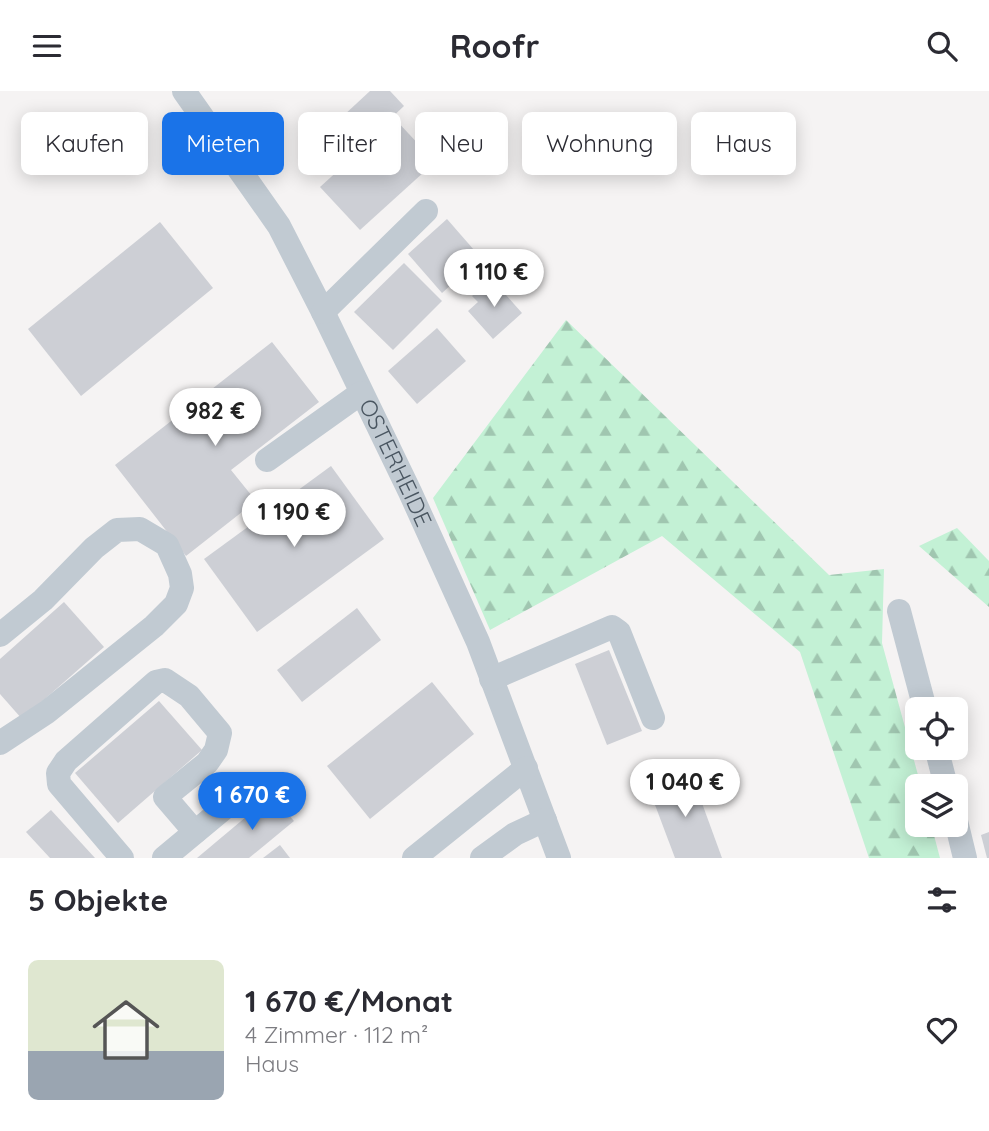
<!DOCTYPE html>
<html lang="de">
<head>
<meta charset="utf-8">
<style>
  :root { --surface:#fff; --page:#f2f2f3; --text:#2b2b33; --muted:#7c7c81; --accent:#1a73e8 }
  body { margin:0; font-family:Quicksand,sans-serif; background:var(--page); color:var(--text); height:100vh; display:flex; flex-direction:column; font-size:26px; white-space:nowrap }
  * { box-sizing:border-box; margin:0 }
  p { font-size:23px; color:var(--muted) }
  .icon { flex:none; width:38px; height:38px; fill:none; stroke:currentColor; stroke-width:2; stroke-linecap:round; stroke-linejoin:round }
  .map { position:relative; height:767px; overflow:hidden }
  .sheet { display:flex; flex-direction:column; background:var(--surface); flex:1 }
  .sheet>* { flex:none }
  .hud { position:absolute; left:21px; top:21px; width:948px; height:63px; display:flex; gap:14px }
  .buttons { position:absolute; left:905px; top:606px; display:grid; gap:14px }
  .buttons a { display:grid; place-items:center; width:63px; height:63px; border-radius:10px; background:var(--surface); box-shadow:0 4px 18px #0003; font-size:35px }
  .price { position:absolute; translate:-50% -60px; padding:0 16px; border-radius:24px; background:#fff; color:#222; font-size:23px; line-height:46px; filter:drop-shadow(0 2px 4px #0008) }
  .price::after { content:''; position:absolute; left:50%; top:42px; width:21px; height:16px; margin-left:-10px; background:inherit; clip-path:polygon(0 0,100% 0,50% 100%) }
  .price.active { background:var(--accent); color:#fff }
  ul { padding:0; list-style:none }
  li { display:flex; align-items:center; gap:21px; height:175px; padding:0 28px }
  li span { display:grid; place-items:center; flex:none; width:196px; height:140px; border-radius:10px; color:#555 }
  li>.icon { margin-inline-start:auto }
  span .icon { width:84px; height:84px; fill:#fffc; stroke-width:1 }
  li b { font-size:30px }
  h2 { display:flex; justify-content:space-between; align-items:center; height:84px; padding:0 28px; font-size:30px }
  .pill { padding:0 24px; border-radius:10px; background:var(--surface); box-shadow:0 4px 18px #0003; font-size:24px; line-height:63px }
  .pill.active { background:var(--accent); color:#fff }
  header { display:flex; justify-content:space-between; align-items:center; height:91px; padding:0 28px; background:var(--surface); font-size:32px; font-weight:700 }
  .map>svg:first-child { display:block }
</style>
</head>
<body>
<header><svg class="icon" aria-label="menu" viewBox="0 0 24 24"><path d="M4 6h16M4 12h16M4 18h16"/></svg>Roofr<svg class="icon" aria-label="search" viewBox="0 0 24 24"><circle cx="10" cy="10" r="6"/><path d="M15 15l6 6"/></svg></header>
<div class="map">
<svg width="989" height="767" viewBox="0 0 989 767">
  <defs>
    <pattern id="forest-firs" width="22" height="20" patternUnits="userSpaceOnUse" patternTransform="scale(1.75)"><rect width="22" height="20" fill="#c3f1d5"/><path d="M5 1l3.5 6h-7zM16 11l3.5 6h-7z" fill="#a0c6b0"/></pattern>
  </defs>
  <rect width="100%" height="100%" fill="#f5f3f3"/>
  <g fill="url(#forest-firs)">
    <path d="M566,229L829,484L884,478L882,552L921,695H917V733H931L940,767H869L800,561L662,445L490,539L433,407Z"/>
    <path d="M957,437L989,470V516L919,455Z"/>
  </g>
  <g fill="#cdcfd5">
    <path d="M370,0H390L404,15L353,63L329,38Z"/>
    <path d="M395,28L435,71L360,139L320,96Z"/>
    <path d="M447,128L481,167L442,202L408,163Z"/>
    <path d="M160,131L213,197L81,305L28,238Z"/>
    <path d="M404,172L442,210L393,259L354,221Z"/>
    <path d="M492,188L522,222L493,248L468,220L478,211L472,205Z"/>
    <path d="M437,237L466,270L417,313L388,280Z"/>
    <path d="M272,251L319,311L231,379L256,410L186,465L115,374Z"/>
    <path d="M331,375L384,448L257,541L204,468Z"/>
    <path d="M64,511L104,556L22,628L0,603V568Z"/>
    <path d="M357,517L381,549L302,611L277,579Z"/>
    <path d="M609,559L642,640L607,654L575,573Z"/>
    <path d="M432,591L474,643L370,728L327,675Z"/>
    <path d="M159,610L202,659L118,732L75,682Z"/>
    <path d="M691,682L722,767H675L649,698Z"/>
    <path d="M272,704L294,730L249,767H197Z"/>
    <path d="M51,719L95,767H50L26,741Z"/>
    <path d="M989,741V767H987L981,744Z"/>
    <path d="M280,754L290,767H263Z"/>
  </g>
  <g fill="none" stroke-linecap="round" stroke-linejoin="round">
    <g stroke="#c1cad2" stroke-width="24">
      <path id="s1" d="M184,0L279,135L323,221L410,401L478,551L559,767"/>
      <path d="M323,221L426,120"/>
      <path d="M267,369L361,302"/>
      <path d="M899,520L925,618"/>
      <path d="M0,544L43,509L94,457L117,439L140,438L167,454L180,483L182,497L176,513L154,535L47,621L0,652"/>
      <path d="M491,588L612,536L619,541L653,627"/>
      <path d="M936,656L946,695"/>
      <path d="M956,730L965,767"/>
      <path d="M122,767L59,693L58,682L66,670L156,591L165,589L189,605L220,642L216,659L207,672L165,706L195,741"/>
      <path d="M164,767L223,718"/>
      <path d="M414,767L526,677"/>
      <path d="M482,767L515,743L545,729"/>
    </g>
  </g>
  <g text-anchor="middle" stroke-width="6" stroke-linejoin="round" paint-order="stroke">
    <g font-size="23" fill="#4a5661" stroke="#fff">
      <text dy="8" stroke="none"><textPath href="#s1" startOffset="429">OSTERHEIDE</textPath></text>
    </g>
  </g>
</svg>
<div class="buttons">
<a><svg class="icon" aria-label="locate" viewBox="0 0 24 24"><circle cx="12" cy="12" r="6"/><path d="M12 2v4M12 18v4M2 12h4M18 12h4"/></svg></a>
<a><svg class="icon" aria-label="layers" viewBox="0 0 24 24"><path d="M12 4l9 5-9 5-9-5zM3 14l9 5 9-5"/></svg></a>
</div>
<b class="price" style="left:494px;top:218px">1 110 €</b>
<b class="price" style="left:215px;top:357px">982 €</b>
<b class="price" style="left:294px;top:458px">1 190 €</b>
<b class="price" style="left:685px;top:728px">1 040 €</b>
<b class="price active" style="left:252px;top:741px">1 670 €</b>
<div class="hud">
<a class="pill">Kaufen</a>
<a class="pill active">Mieten</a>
<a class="pill">Filter</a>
<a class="pill">Neu</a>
<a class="pill">Wohnung</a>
<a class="pill">Haus</a>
</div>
</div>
<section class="sheet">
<h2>5 Objekte<svg class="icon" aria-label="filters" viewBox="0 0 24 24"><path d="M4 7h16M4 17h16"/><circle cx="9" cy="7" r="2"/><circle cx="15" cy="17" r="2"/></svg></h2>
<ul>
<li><span style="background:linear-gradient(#dfe7d0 65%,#9aa5b1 0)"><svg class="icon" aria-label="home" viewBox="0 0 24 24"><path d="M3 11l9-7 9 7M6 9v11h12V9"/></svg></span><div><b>1 670 €/Monat</b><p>4 Zimmer · 112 m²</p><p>Haus</p></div><svg class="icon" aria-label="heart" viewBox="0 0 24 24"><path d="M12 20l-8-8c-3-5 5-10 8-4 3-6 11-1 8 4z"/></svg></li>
</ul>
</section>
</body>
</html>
